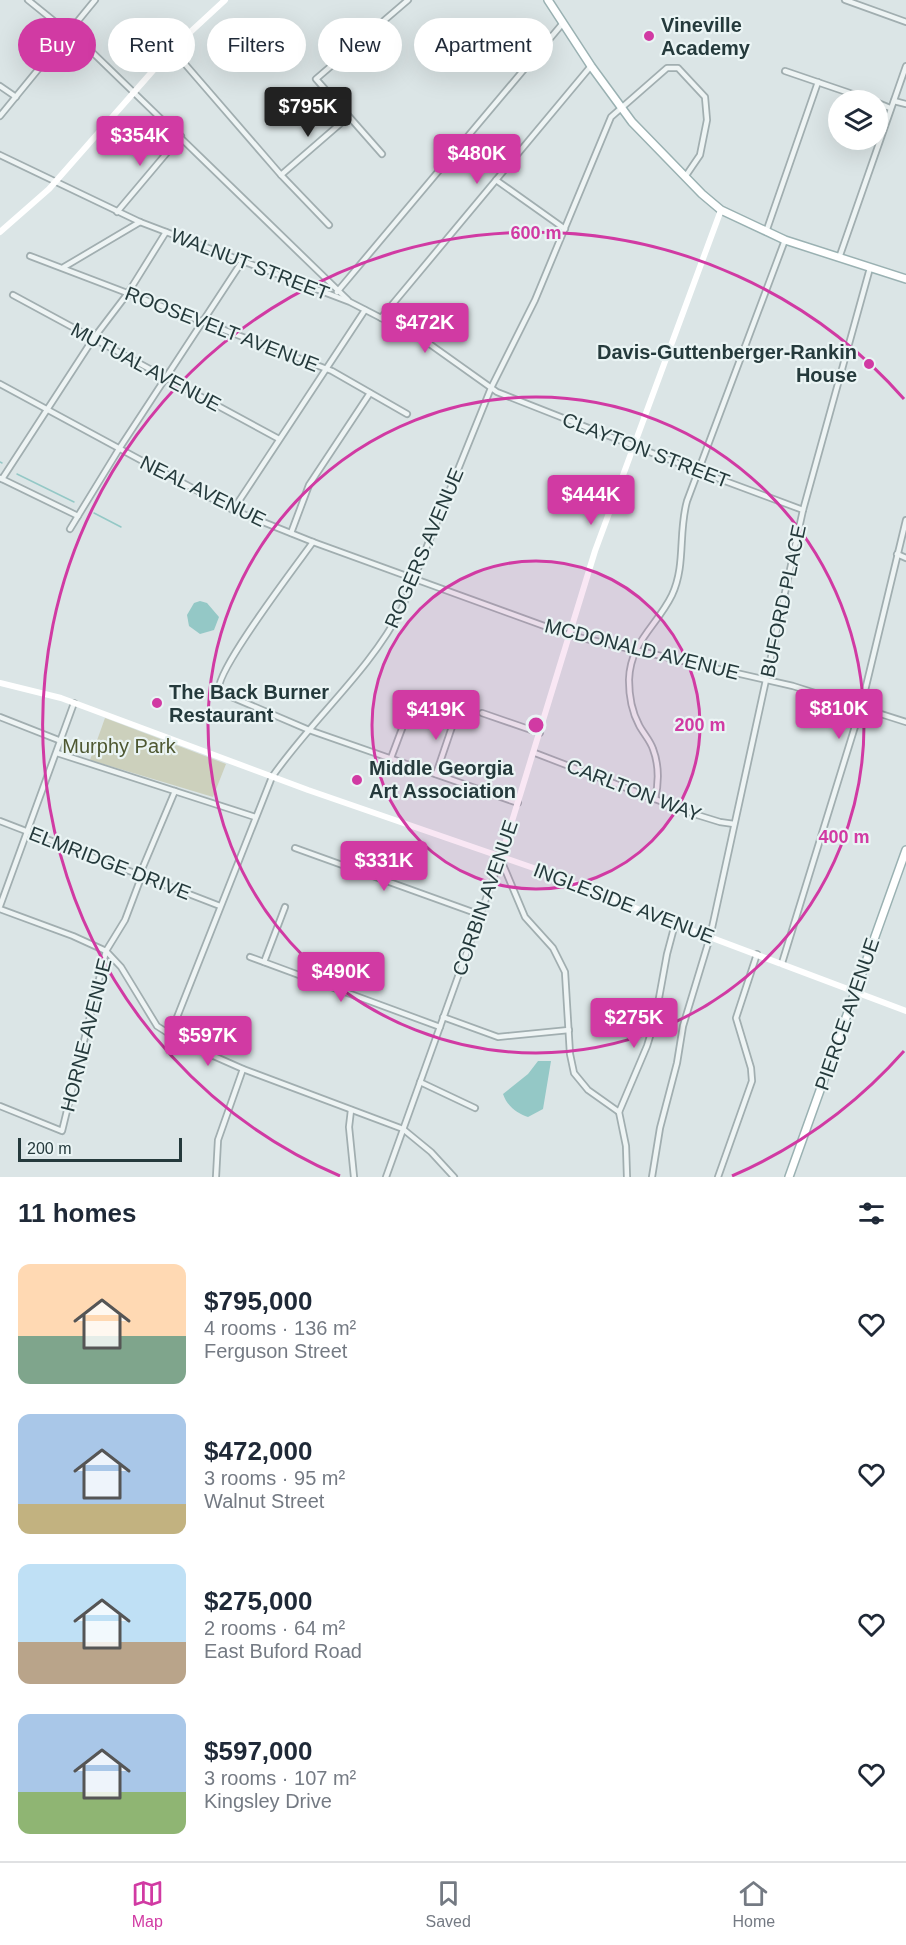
<!DOCTYPE html>
<html lang="en">
<head>
<meta charset="utf-8">
<style>
  :root { --surface:#fff; --page:#f2f2f3; --text:#1f2937; --muted:#747a83; --line:#e0e1e3; --accent:#d13aa3 }
  body { margin:0; font-family:Helvetica,sans-serif; background:var(--page); color:var(--text); height:100vh; display:flex; flex-direction:column; font-size:22px; white-space:nowrap }
  * { box-sizing:border-box; margin:0 }
  p { font-size:20px; color:var(--muted) }
  .icon { flex:none; width:33px; height:33px; fill:none; stroke:currentColor; stroke-width:2; stroke-linecap:round; stroke-linejoin:round }
  .map { position:relative; height:1177px; overflow:hidden }
  .side { display:flex; flex-direction:column; background:var(--surface); flex:1 }
  .side>* { flex:none }
  .banner { position:absolute; left:18px; top:18px; width:600px; height:54px; display:flex; gap:12px }
  .tools { position:absolute; left:828px; top:90px; display:grid; gap:12px }
  .tools a { display:grid; place-items:center; width:60px; height:60px; border-radius:50%; background:var(--surface); box-shadow:0 6px 24px #0002; font-size:30px }
  .scale { position:absolute; left:18px; bottom:15px; width:164px; box-sizing:border-box; padding-left:6px; border:3px solid #253a3c; border-top:0; font-size:16px; line-height:21px; white-space:nowrap; color:#253a3c; -webkit-text-stroke:4px #eaf4f4; paint-order:stroke }
  .price { position:absolute; translate:-50% -51px; padding:0 14px; border-radius:6px; background:var(--accent); color:#fff; font-size:20px; line-height:39px; filter:drop-shadow(0 2px 3px #0008) }
  .price::after { content:''; position:absolute; left:50%; top:36px; width:18px; height:14px; margin-left:-9px; background:inherit; clip-path:polygon(0 0,100% 0,50% 100%) }
  .price.current { background:#222; color:#fff }
  ul { padding:0; list-style:none }
  li { display:flex; align-items:center; gap:18px; height:150px; padding:0 18px }
  li span { display:grid; place-items:center; flex:none; width:168px; height:120px; border-radius:12px; color:#555 }
  li>.icon { margin-inline-start:auto }
  span .icon { width:72px; height:72px; fill:#fffc; stroke-width:1 }
  li b { font-size:26px }
  h2 { display:flex; justify-content:space-between; align-items:center; height:72px; padding:0 18px; font-size:26px }
  .pill { padding:0 21px; border-radius:27px; background:var(--surface); box-shadow:0 6px 24px #0002; font-size:21px; line-height:54px }
  .pill.current { background:var(--accent); color:#fff }
  .menu { display:flex; justify-content:space-around; align-items:center; height:84px; border-top:2px solid var(--line); background:var(--surface); font-size:16px; color:var(--muted) }
  .menu a { display:grid; justify-items:center; gap:3px }
  .menu .current { color:var(--accent) }
  .map>svg:first-child { display:block }
</style>
</head>
<body>
<div class="map">
<svg width="906" height="1177" viewBox="0 0 906 1177">
  <rect width="100%" height="100%" fill="#dbe5e6"/>
  <path fill="#ccd0bc" d="M105,718L226,764L213,797L90,760Z"/>
  <g fill="#94c8c6">
    <path d="M200,601L207,603L219,617L214,630L200,634L189,626L187,615L194,603Z"/>
    <path d="M538,1061H551L543,1109L528,1117C517,1113 507,1106 503,1094L528,1074Z"/>
  </g>
  <g fill="none" stroke-linecap="round" stroke-linejoin="round">
    <g stroke="#94c8c6" stroke-width="1.5">
      <path d="M0,462L2,463"/>
      <path d="M17,474L74,502"/>
      <path d="M94,513L121,527"/>
    </g>
    <defs>
      <g id="street">
        <path d="M28,0L91,51L348,300"/>
        <path d="M845,0L906,22"/>
        <path d="M172,49L281,175L329,225"/>
        <path d="M785,71L870,100"/>
        <path d="M0,86L16,97"/>
        <path d="M894,101L906,104"/>
        <path d="M878,103L890,108"/>
        <path d="M0,116L95,0"/>
        <path d="M382,154L316,79L408,0"/>
        <path d="M0,155L140,222L350,302L424,340L497,392L698,471L803,510"/>
        <path d="M281,175L348,117"/>
        <path d="M496,180L565,229"/>
        <path d="M117,212L181,136"/>
        <path d="M766,232L818,82"/>
        <path d="M30,256L332,371L407,414"/>
        <path d="M839,258L906,66"/>
        <path d="M64,267L140,222"/>
        <path d="M337,292L563,23"/>
        <path d="M13,295L279,439"/>
        <path d="M381,318L591,66"/>
        <path d="M0,384L233,510L313,542L569,635L793,686L906,722"/>
        <path d="M0,478L78,516"/>
        <path d="M2,479L93,339L128,293L166,232"/>
        <path d="M233,510L365,310"/>
        <path d="M70,529L119,449L243,260"/>
        <path d="M291,533L309,485L370,393"/>
        <path d="M313,542C298,563 215,671 219,690L227,695L309,730L518,803"/>
        <path d="M897,554L906,558"/>
        <path d="M482,713L540,733"/>
        <path d="M0,717L61,741"/>
        <path d="M57,753L255,817"/>
        <path d="M535,753L694,814L720,822L734,824"/>
        <path d="M391,758L412,702"/>
        <path d="M436,774L456,715"/>
        <path d="M655,799C659,782 659,765 653,749C650,740 643,733 639,725C632,712 629,695 629,680C630,642 657,626 672,595C686,565 678,533 687,501L785,240"/>
        <path d="M0,821L220,906"/>
        <path d="M295,848L481,915"/>
        <path d="M501,860L525,917L553,948L565,972L570,1054L574,1073L588,1090L619,1112"/>
        <path d="M140,874L175,791"/>
        <path d="M0,906L74,703"/>
        <path d="M0,909L73,936L106,951L121,967L157,1026L182,1042L243,1069L403,1129L431,1152L454,1177"/>
        <path d="M250,957L440,1027"/>
        <path d="M264,962L285,907"/>
        <path d="M782,963L861,707L906,520"/>
        <path d="M443,1017L498,1037L569,1030"/>
        <path d="M170,1035L272,777C313,718 369,672 402,608L491,388L535,300L611,117L667,68H678L705,97L707,120L700,155L685,177"/>
        <path d="M420,1082L475,1108"/>
        <path d="M0,1106L62,1131L106,951L125,920L142,875"/>
        <path d="M351,1110L349,1127L354,1177"/>
        <path d="M216,1177L218,1140L243,1069"/>
        <path d="M386,1177L501,857"/>
        <path d="M627,1177L626,1146L619,1112L647,1046L655,1020L667,954L675,924"/>
        <path d="M652,1177L660,1128L677,1063L683,1026L710,937L803,510L870,268"/>
        <path d="M718,1177L752,1081L751,1068L736,1018L757,954"/>
      </g>
      <g id="primary">
        <path d="M548,0L591,66L632,122L702,194L721,210L785,240L906,279"/>
        <path d="M789,1177L906,850"/>
      </g>
    </defs>
    <use href="#street" stroke="#a1aeb0" stroke-width="8"/>
    <use href="#primary" stroke="#9ab1b2" stroke-width="10"/>
    <use href="#street" stroke="#eef4f4" stroke-width="4.5"/>
    <g stroke="#fff" stroke-width="6">
      <path d="M0,232L49,189L172,49L225,0"/>
      <path d="M0,683L61,698L308,790L548,873L675,924L906,1011"/>
      <path d="M501,857L595,551L721,210"/>
    </g>
    <use href="#primary" stroke="#fff" stroke-width="7"/>
  </g>
  <circle cx="536" cy="725" r="164" fill="#d13aa3" fill-opacity=".12"/>
  <g fill="none" stroke="#d13aa3" stroke-width="3">
    <circle cx="536" cy="725" r="164"/>
    <circle cx="536" cy="725" r="328"/>
    <path d="M904 1051A492 492 0 0 1 732 1176M340 1176A492 492 0 1 1 904 399"/>
  </g>
  <g fill="#d13aa3" stroke="#eaf4f4" stroke-width="2">
    <circle cx="649" cy="36" r="6"/>
    <circle cx="869" cy="364" r="6"/>
    <circle cx="157" cy="703" r="6"/>
    <circle cx="357" cy="780" r="6"/>
  </g>
  <g text-anchor="middle" stroke-width="4.5" stroke-linejoin="round" paint-order="stroke">
    <g font-size="20" font-weight="bold" fill="#253a3c" stroke="#eaf4f4" text-anchor="start">
      <text x="661" y="32">Vineville<tspan x="661" dy="23">Academy</tspan></text>
      <text x="857" y="359" text-anchor="end">Davis-Guttenberger-Rankin<tspan x="857" dy="23">House</tspan></text>
      <text x="169" y="699">The Back Burner<tspan x="169" dy="23">Restaurant</tspan></text>
      <text x="369" y="775">Middle Georgia<tspan x="369" dy="23">Art Association</tspan></text>
    </g>
    <g font-size="20" fill="#253a3c" stroke="#eaf4f4">
      <text transform="translate(250 264) rotate(21)" y="7">WALNUT STREET</text>
      <text transform="translate(222 329) rotate(21)" y="7">ROOSEVELT AVENUE</text>
      <text transform="translate(146 367) rotate(28)" y="7">MUTUAL AVENUE</text>
      <text transform="translate(646 450) rotate(21)" y="7">CLAYTON STREET</text>
      <text transform="translate(203 491) rotate(26)" y="7">NEAL AVENUE</text>
      <text transform="translate(424 548) rotate(-67)" y="7">ROGERS AVENUE</text>
      <text transform="translate(783 601) rotate(-78)" y="7">BUFORD PLACE</text>
      <text transform="translate(642 649) rotate(14)" y="7">MCDONALD AVENUE</text>
      <text transform="translate(634 790) rotate(21)" y="7">CARLTON WAY</text>
      <text transform="translate(110 863) rotate(21)" y="7">ELMRIDGE DRIVE</text>
      <text transform="translate(485 898) rotate(-71)" y="7">CORBIN AVENUE</text>
      <text transform="translate(624 903) rotate(21)" y="7">INGLESIDE AVENUE</text>
      <text transform="translate(847 1014) rotate(-71)" y="7">PIERCE AVENUE</text>
      <text transform="translate(86 1035) rotate(-76)" y="7">HORNE AVENUE</text>
    </g>
    <g font-size="20" fill="#4e5832" stroke="#eaf4f4">
      <text x="119" y="753">Murphy Park</text>
    </g>
  </g>
  <circle cx="536" cy="725" r="9" fill="#d13aa3" stroke="#eaf4f4" stroke-width="3"/>
  <g font-size="18" text-anchor="middle" font-weight="bold" fill="#d13aa3" stroke="#eaf4f4" stroke-width="4.5" stroke-linejoin="round" paint-order="stroke">
    <text x="536" y="239">600 m</text>
    <text x="700" y="731">200 m</text>
    <text x="844" y="843">400 m</text>
  </g>
</svg>
<div class="tools">
<a><svg class="icon" aria-label="layers" viewBox="0 0 24 24"><path d="M12 4l9 5-9 5-9-5zM3 14l9 5 9-5"/></svg></a>
</div>
<div class="scale">200 m</div>
<b class="price current" style="left:308px;top:138px">$795K</b>
<b class="price" style="left:140px;top:167px">$354K</b>
<b class="price" style="left:477px;top:185px">$480K</b>
<b class="price" style="left:425px;top:354px">$472K</b>
<b class="price" style="left:591px;top:526px">$444K</b>
<b class="price" style="left:839px;top:740px">$810K</b>
<b class="price" style="left:436px;top:741px">$419K</b>
<b class="price" style="left:384px;top:892px">$331K</b>
<b class="price" style="left:341px;top:1003px">$490K</b>
<b class="price" style="left:634px;top:1049px">$275K</b>
<b class="price" style="left:208px;top:1067px">$597K</b>
<div class="banner">
<a class="pill current">Buy</a>
<a class="pill">Rent</a>
<a class="pill">Filters</a>
<a class="pill">New</a>
<a class="pill">Apartment</a>
</div>
</div>
<section class="side">
<h2>11 homes<svg class="icon" aria-label="filters" viewBox="0 0 24 24"><path d="M4 7h16M4 17h16"/><circle cx="9" cy="7" r="2"/><circle cx="15" cy="17" r="2"/></svg></h2>
<ul>
<li><span style="background:linear-gradient(#ffd9b3 60%,#7fa58c 0)"><svg class="icon" aria-label="home" viewBox="0 0 24 24"><path d="M3 11l9-7 9 7M6 9v11h12V9"/></svg></span><div><b>$795,000</b><p>4 rooms · 136 m²</p><p>Ferguson Street</p></div><svg class="icon" aria-label="heart" viewBox="0 0 24 24"><path d="M12 20l-8-8c-3-5 5-10 8-4 3-6 11-1 8 4z"/></svg></li>
<li><span style="background:linear-gradient(#a9c7e8 75%,#c2b280 0)"><svg class="icon" aria-label="home" viewBox="0 0 24 24"><path d="M3 11l9-7 9 7M6 9v11h12V9"/></svg></span><div><b>$472,000</b><p>3 rooms · 95 m²</p><p>Walnut Street</p></div><svg class="icon" aria-label="heart" viewBox="0 0 24 24"><path d="M12 20l-8-8c-3-5 5-10 8-4 3-6 11-1 8 4z"/></svg></li>
<li><span style="background:linear-gradient(#bfe0f5 65%,#b9a48a 0)"><svg class="icon" aria-label="home" viewBox="0 0 24 24"><path d="M3 11l9-7 9 7M6 9v11h12V9"/></svg></span><div><b>$275,000</b><p>2 rooms · 64 m²</p><p>East Buford Road</p></div><svg class="icon" aria-label="heart" viewBox="0 0 24 24"><path d="M12 20l-8-8c-3-5 5-10 8-4 3-6 11-1 8 4z"/></svg></li>
<li><span style="background:linear-gradient(#a9c7e8 65%,#8fb573 0)"><svg class="icon" aria-label="home" viewBox="0 0 24 24"><path d="M3 11l9-7 9 7M6 9v11h12V9"/></svg></span><div><b>$597,000</b><p>3 rooms · 107 m²</p><p>Kingsley Drive</p></div><svg class="icon" aria-label="heart" viewBox="0 0 24 24"><path d="M12 20l-8-8c-3-5 5-10 8-4 3-6 11-1 8 4z"/></svg></li>
</ul>
</section>
<nav class="menu">
<a class="current"><svg class="icon" aria-label="map" viewBox="0 0 24 24"><path d="M3 6l6-2 6 2 6-2v14l-6 2-6-2-6 2zM9 4v14M15 6v14"/></svg>Map</a>
<a><svg class="icon" aria-label="saved" viewBox="0 0 24 24"><path d="M7 4h10v16l-5-4-5 4z"/></svg>Saved</a>
<a><svg class="icon" aria-label="home" viewBox="0 0 24 24"><path d="M3 11l9-7 9 7M6 9v11h12V9"/></svg>Home</a>
</nav>
</body>
</html>
